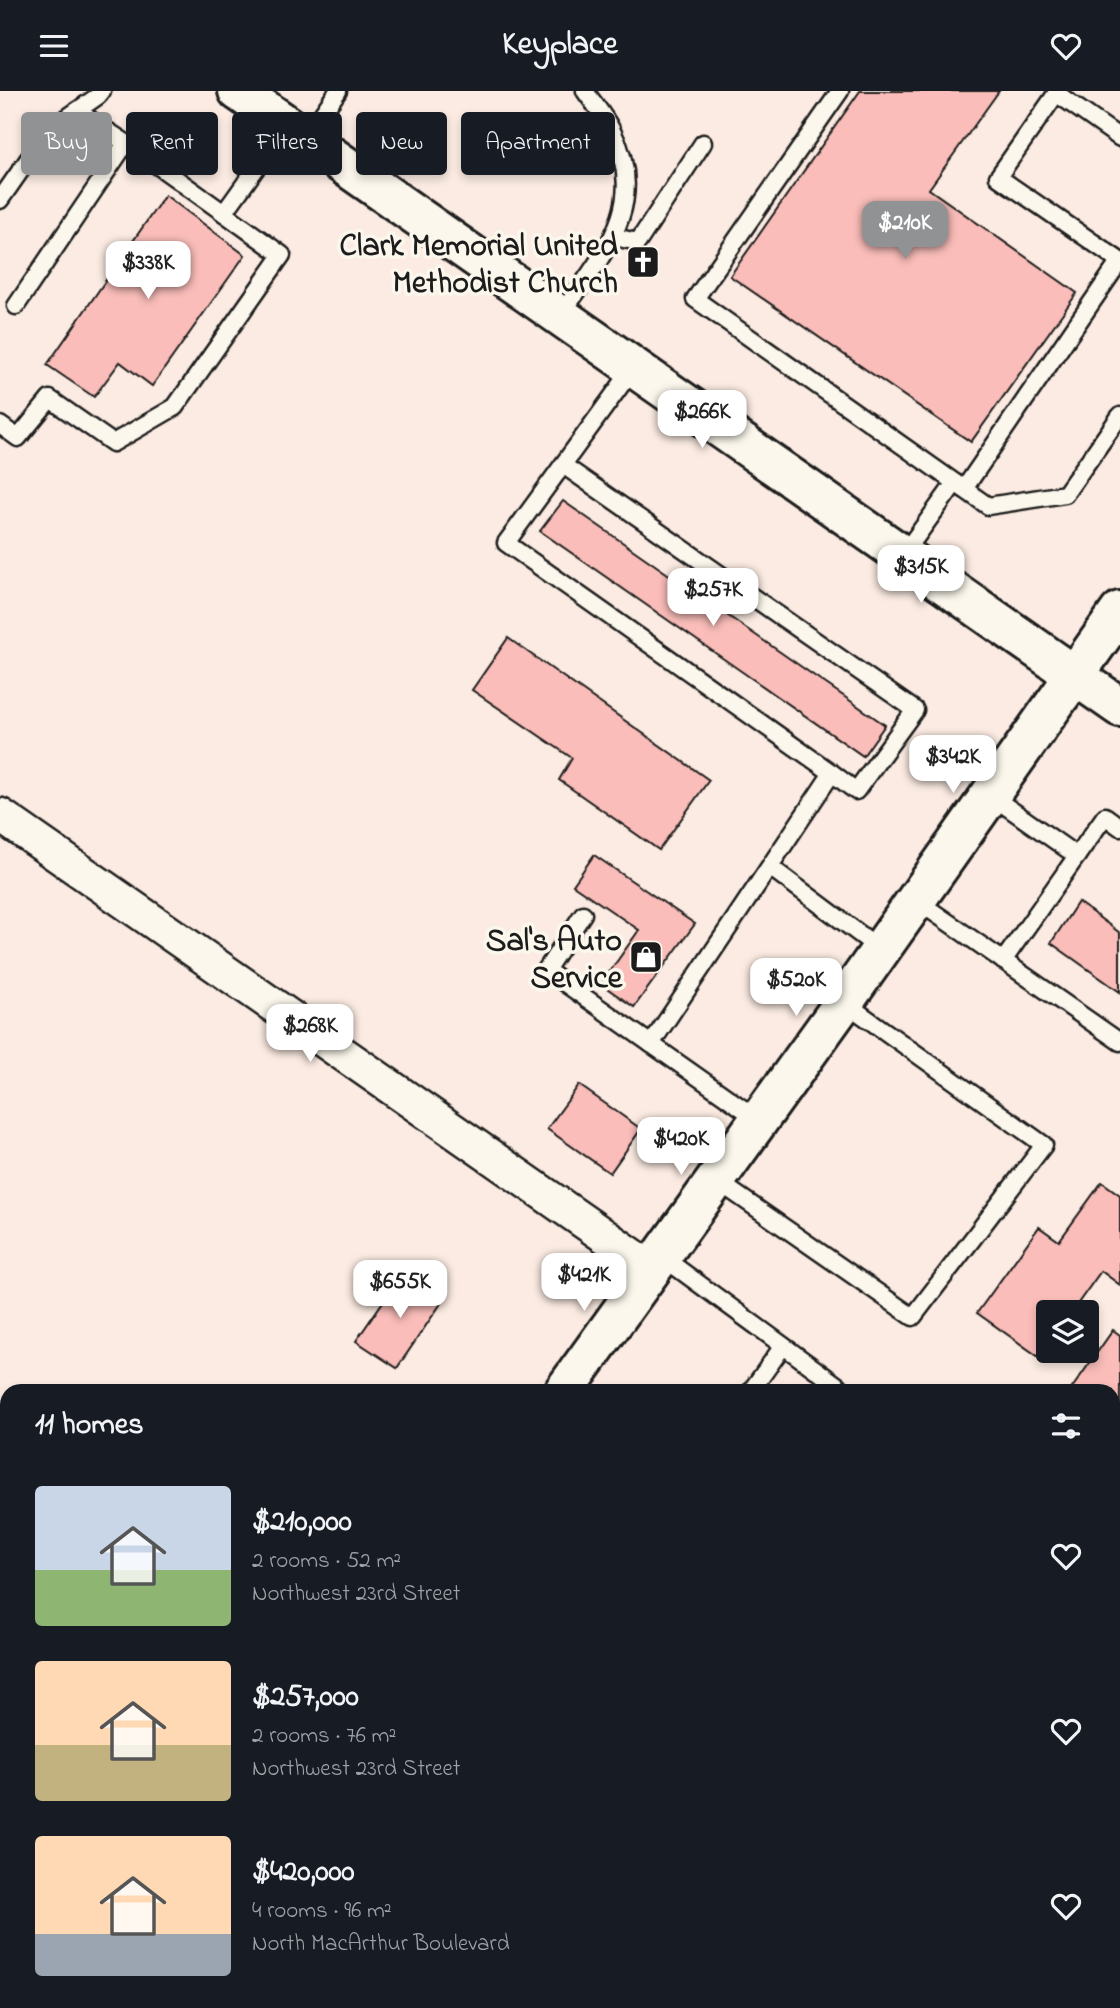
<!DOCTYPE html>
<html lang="en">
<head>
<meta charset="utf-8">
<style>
  :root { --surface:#171b24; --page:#20242c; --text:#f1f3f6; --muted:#9ea1a6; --accent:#919294 }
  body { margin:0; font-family:"Indie Flower",sans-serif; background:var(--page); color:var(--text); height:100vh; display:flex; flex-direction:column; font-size:26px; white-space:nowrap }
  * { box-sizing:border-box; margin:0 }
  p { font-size:23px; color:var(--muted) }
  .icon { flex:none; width:38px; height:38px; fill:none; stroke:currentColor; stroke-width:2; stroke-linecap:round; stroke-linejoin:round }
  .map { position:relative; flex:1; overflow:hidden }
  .sheet { position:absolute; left:0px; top:1293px; width:1120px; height:625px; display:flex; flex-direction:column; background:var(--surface); border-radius:21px 21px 0 0; box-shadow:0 4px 10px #0003 }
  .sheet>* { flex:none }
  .guide { position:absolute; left:21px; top:21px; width:700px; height:63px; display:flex; gap:14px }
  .buttons { position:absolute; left:1036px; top:1209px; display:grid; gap:14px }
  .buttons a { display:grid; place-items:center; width:63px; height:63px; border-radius:7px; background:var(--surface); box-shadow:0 4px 10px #0003; font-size:35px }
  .price { position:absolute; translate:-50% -60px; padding:0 16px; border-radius:14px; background:#fff; color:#222; font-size:23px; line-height:46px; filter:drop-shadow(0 2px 4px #0008) }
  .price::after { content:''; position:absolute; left:50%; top:42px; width:21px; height:16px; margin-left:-10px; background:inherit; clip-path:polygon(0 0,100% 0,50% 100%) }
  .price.current { background:var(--accent); color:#fff }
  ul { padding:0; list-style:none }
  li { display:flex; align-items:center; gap:21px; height:175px; padding:0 35px }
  li span { display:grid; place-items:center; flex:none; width:196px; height:140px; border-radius:7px; color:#555 }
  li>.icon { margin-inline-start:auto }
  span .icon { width:84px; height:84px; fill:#fffc; stroke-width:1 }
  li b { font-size:30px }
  h2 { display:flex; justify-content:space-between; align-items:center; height:84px; padding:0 35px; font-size:30px }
  .tag { padding:0 24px; border-radius:7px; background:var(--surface); box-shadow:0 4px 10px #0003; font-size:24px; line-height:63px }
  .tag.current { background:var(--accent); color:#fff }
  header { display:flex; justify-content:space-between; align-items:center; height:91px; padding:0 35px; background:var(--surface); font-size:32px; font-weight:800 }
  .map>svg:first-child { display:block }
</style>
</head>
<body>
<header><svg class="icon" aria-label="menu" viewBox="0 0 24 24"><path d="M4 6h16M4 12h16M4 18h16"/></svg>Keyplace<svg class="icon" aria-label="heart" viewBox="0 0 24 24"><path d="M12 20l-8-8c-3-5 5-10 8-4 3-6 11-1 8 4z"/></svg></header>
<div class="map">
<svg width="1120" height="1917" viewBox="0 0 1120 1917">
  <defs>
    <pattern id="forest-firs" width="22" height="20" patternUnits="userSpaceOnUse" patternTransform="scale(1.75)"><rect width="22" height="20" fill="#b6eaac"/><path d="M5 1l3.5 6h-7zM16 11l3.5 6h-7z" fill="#9cc893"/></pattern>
  </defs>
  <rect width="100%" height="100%" fill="#fbebe2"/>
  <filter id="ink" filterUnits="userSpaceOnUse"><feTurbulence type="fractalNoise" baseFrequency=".0143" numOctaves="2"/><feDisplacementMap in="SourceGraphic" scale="14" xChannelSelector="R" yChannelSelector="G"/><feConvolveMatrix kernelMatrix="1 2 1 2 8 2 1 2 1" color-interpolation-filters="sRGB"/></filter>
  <g filter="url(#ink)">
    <path fill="url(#forest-firs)" stroke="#698364" stroke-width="2" d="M1113,1558L1120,1563V1917H308L305,1911H1113Z"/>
    <g fill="#fabdb9" stroke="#1c1c1c" stroke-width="2">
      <path d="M860,0H999L929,98L1077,202L971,351L730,185Z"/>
      <path d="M165,104L245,164L152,295L120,271L94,306L47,274Z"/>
      <path d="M563,410L885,634L863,665L540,440Z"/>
      <path d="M508,547L709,689L659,759L559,689L572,667L472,599Z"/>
      <path d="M594,764L695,833L634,916L601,893L639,839L573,794Z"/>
      <path d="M1078,811L1120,842V901L1051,852Z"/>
      <path d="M579,994L641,1038L610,1082L547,1038Z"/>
      <path d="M1102,1091L1120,1104V1194L1101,1180L1071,1222H1048V1253L1039,1266L977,1222L1039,1136L1059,1150Z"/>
      <path d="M404,1180L444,1208L397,1277L356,1250Z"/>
      <path d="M1113,1239L1120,1244V1349L1113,1359V1300H1070Z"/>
      <path d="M1120,1442V1487L1113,1482V1452Z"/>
      <path d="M0,1833L7,1838V1911H22L17,1917H0Z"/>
    </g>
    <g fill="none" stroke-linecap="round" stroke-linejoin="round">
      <defs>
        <g id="lane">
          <path d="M840,0L695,208L988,415L1065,403L1120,325"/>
          <path d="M1056,2L1120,47"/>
          <path d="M306,47L338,0"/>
          <path d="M126,52L224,122"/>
          <path d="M0,109L48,40L98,5L102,0"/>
          <path d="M614,146L638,151L703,52"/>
          <path d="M16,215L126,52L77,20"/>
          <path d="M560,225C600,166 651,116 612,40C605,26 594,13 585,0"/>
          <path d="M634,276L506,452L832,682L651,953"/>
          <path d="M0,334L18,347L50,308L113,352L175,316L282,164L224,122L287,34"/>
          <path d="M563,374L915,619L856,700L832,682"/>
          <path d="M964,398L1120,170L998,86L1058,0"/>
          <path d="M903,464L955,392"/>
          <path d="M990,704L1077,765"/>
          <path d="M770,776L881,859"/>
          <path d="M916,809L1120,951"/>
          <path d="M583,823L546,879L759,1029"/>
          <path d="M1003,870L1105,725L1120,736"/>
          <path d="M716,1089L913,1226L1044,1054L844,911"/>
          <path d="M661,1165L845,1300"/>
          <path d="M751,1300L783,1255"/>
          <path d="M1113,1411L1120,1401"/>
          <path d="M1113,1497L1120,1502"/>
        </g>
        <path id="street" d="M0,724L652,1178"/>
        <g id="secondary">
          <path d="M238,0L1120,616"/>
          <path d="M564,1300L844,911L1120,520"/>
          <path d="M126,1917L130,1911"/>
        </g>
      </defs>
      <use href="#lane" stroke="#1c1c1c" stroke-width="21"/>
      <use href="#street" stroke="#1c1c1c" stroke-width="38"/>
      <use href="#secondary" stroke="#1c1c1c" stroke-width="44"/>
      <use href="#lane" stroke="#fbf7ec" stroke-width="16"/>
      <use href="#street" stroke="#fbf7ec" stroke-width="33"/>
      <use href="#secondary" stroke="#fbf7ec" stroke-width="38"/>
    </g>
  </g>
  <defs>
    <symbol id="church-square" viewBox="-11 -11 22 22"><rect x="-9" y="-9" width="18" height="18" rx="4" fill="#1c1c1c" stroke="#fbf7ec"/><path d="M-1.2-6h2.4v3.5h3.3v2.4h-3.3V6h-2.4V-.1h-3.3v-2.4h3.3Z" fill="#fff"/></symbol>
    <symbol id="shop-square" viewBox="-11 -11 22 22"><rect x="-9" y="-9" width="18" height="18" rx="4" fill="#1c1c1c" stroke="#fbf7ec"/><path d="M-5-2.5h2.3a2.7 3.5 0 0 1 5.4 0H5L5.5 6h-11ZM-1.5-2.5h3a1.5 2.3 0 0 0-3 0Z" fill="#fff"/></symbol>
  </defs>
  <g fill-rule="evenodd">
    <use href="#church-square" x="624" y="152" width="38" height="38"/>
    <use href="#shop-square" x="627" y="847" width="38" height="38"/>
  </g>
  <g text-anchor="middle" stroke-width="7" stroke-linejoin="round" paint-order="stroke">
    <g font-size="32" font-weight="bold" fill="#1c1c1c" stroke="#fbf7ec" text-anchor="end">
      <text x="618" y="164">Clark Memorial United<tspan x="618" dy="37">Methodist Church</tspan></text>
      <text x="622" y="859">Sal's Auto<tspan x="622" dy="37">Service</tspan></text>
    </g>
  </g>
</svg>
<div class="buttons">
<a><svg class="icon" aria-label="layers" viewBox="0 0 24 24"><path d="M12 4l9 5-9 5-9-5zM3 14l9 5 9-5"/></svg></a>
</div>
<b class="price current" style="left:905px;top:170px">$210K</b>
<b class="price" style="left:148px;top:210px">$338K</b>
<b class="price" style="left:702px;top:359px">$266K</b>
<b class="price" style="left:921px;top:514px">$315K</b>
<b class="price" style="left:713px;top:537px">$257K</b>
<b class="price" style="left:953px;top:704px">$342K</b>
<b class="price" style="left:796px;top:927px">$520K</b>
<b class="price" style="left:310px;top:973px">$268K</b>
<b class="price" style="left:681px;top:1086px">$420K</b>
<b class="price" style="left:584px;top:1222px">$421K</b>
<b class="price" style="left:400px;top:1229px">$655K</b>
<div class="guide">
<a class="tag current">Buy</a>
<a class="tag">Rent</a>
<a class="tag">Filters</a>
<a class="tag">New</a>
<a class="tag">Apartment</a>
</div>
<section class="sheet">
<h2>11 homes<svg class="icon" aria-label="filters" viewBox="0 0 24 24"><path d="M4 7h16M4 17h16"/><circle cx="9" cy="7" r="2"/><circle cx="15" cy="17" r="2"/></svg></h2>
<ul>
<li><span style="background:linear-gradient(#c9d6e8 60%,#8fb573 0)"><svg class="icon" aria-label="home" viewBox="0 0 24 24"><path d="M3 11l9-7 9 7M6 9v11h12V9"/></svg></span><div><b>$210,000</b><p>2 rooms · 52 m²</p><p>Northwest 23rd Street</p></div><svg class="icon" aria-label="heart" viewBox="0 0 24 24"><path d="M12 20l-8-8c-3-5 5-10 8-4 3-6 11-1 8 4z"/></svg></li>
<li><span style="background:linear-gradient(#ffd9b3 60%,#c2b280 0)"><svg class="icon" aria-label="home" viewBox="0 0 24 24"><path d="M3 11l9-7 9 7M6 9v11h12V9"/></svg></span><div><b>$257,000</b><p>2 rooms · 76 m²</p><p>Northwest 23rd Street</p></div><svg class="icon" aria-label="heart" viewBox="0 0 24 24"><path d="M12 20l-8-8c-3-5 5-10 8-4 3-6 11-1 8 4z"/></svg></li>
<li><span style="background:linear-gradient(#ffd9b3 70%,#9aa5b1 0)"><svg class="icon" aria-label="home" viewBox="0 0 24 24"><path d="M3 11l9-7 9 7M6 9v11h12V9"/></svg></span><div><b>$420,000</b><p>4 rooms · 96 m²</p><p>North MacArthur Boulevard</p></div><svg class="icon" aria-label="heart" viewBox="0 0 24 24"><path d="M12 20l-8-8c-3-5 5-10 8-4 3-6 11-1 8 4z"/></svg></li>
</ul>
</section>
</div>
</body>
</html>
